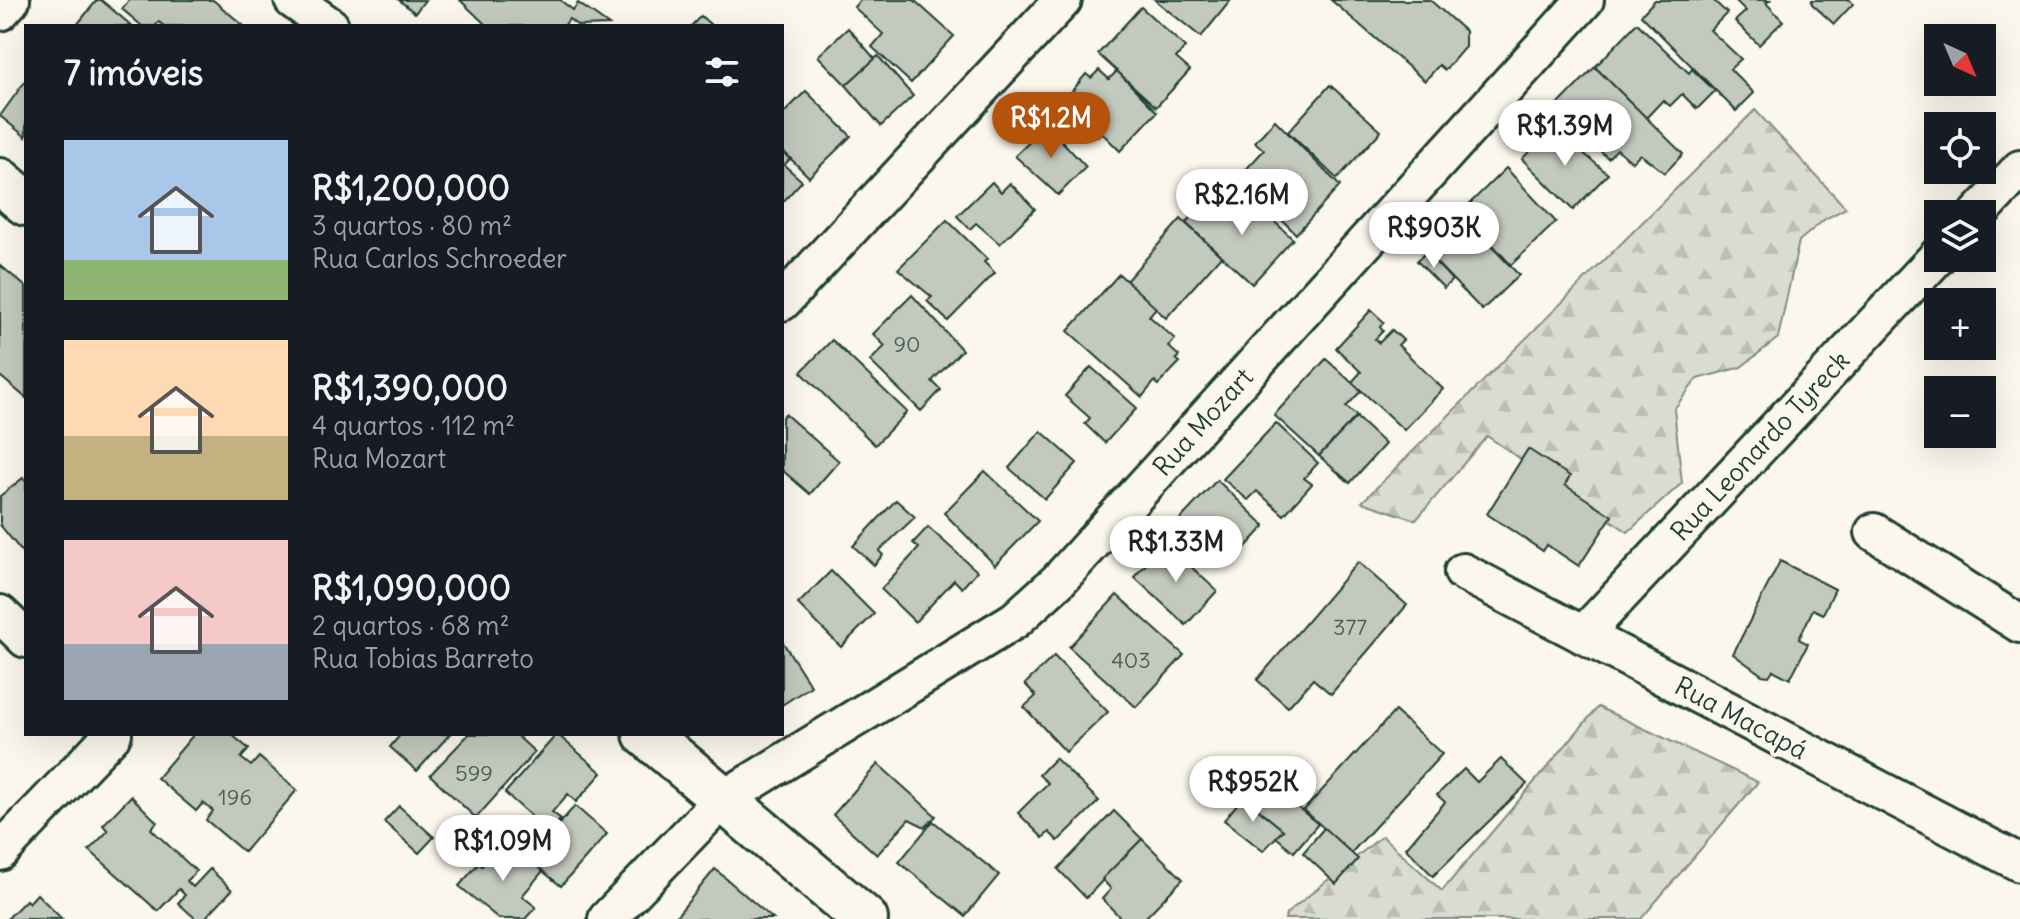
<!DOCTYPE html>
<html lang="pt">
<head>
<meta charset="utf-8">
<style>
  :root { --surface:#171b24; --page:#242831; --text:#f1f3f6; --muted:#9ea1a6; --accent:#b45309 }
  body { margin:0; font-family:Delius,sans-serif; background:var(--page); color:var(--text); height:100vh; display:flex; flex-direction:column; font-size:30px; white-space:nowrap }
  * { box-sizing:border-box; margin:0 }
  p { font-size:26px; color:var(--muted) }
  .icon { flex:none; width:44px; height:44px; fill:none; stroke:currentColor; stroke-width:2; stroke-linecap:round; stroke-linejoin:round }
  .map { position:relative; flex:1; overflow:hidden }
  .sheet { position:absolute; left:24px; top:24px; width:760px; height:712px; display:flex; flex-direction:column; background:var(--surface); border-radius:0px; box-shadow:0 8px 32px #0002 }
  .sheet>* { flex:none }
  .needle { width:52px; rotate:136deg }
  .controls { position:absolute; left:1924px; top:24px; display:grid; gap:16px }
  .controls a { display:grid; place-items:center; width:72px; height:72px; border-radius:0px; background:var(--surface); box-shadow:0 8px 32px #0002; font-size:40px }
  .price { position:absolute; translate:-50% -68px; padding:0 18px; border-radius:28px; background:#fff; color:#222; font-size:26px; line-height:52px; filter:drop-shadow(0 2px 4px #0008) }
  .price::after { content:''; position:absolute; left:50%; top:48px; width:24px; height:18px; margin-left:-12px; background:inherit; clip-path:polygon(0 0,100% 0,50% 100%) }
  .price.current { background:var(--accent); color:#fff }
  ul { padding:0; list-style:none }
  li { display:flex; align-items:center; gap:24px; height:200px; padding:0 40px }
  li span { display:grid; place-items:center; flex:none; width:224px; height:160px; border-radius:0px; color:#555 }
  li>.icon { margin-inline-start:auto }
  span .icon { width:96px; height:96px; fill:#fffc; stroke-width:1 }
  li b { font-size:34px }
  h2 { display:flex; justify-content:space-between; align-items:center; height:96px; padding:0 40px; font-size:34px }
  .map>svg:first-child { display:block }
</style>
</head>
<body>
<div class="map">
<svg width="2020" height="919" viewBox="0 0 2020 919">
  <defs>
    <pattern id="forest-firs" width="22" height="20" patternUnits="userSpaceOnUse" patternTransform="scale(2)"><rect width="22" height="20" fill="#dbdcd1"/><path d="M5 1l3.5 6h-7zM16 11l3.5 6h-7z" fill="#bcbeb4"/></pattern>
  </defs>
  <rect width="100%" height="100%" fill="#fbf7ec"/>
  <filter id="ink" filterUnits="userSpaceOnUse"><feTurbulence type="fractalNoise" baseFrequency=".0125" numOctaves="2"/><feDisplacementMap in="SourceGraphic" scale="16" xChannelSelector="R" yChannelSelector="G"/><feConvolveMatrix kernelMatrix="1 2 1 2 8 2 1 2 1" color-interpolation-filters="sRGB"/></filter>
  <g filter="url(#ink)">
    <g fill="url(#forest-firs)" stroke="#7d8c82" stroke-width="2">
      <path d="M1755,110L1846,208L1825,219L1799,241L1778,338L1741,367L1697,379L1674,409L1682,483L1628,532L1487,436L1416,520L1362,502Z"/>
      <path d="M1598,707L1758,782L1641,919H1285L1286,914L1382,836L1442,891Z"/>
    </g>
    <g fill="#c4c9be" stroke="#1f3d34" stroke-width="2">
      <path d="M97,0H101L132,26H76Z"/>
      <path d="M129,0H213L244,26H164L159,22L155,26H142L122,9Z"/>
      <path d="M399,0H425L415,13Z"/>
      <path d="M460,0H560L573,10L578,3L609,25L578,26L569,19L564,26H487Z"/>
      <path d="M860,0H914L954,36L911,83L872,47L883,34L854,7Z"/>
      <path d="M1155,0H1231L1201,37Z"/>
      <path d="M1331,0H1430L1465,31V47L1445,70L1439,65L1425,81Z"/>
      <path d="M1655,0H1713L1727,13L1710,30L1741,59L1730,69L1754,93L1736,111L1641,15Z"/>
      <path d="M1735,0H1770L1766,3L1783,21L1759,45L1735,21L1746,11Z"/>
      <path d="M1812,0H1850L1853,4L1834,24L1812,4Z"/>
      <path d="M1141,7L1185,47L1176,58L1190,70L1156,107L1098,54Z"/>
      <path d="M701,16L712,26H691Z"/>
      <path d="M1637,23L1689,73L1692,69L1715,91L1697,109L1682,94L1670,106L1663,100L1646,118L1595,67Z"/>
      <path d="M848,28L875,59L846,85L818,56Z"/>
      <path d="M878,56L913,96L881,126L846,85Z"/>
      <path d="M1595,67L1683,154L1665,173L1640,154L1632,162L1617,149L1608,158L1554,109Z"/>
      <path d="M1099,70L1109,79L1117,71L1157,112L1120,151L1101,132L1098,136L1063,102L1086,74L1091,78Z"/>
      <path d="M26,80V137L0,116Z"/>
      <path d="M1330,85L1381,131L1337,179L1288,132Z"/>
      <path d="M806,91L851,136L809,177L782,150V115Z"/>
      <path d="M1275,120L1340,186L1296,234L1239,177L1264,150L1255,142Z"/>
      <path d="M1047,125L1086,167L1058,195L1015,156Z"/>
      <path d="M1553,127L1608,174L1573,210L1522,159Z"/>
      <path d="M782,152L790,159L784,165L802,181L782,203Z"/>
      <path d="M1506,168L1556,222L1511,265L1462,211Z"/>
      <path d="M992,182L1001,192L1010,183L1035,209L1000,244L976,223L970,229L957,216Z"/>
      <path d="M1247,196L1293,239L1252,284L1186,223L1206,202L1225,220Z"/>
      <path d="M1462,216L1519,275L1482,310L1425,251Z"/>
      <path d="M1181,219L1221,256L1166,318L1126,281Z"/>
      <path d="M947,220L987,259L984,262L995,273L948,321L927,301L932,297L898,269Z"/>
      <path d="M1426,252L1452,280L1444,288L1417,261Z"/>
      <path d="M0,265L26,287V398L0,376Z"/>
      <path d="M1119,274L1156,308L1149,316L1175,339L1168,346L1179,356L1176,359L1180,362L1158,385L1155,381L1142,397L1068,331Z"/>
      <path d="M912,295L962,350L932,381L941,390L921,411L870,361L885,346L873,334Z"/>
      <path d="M1371,310L1384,322L1380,327L1383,331L1375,339L1379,343L1392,330L1403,340L1398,345L1443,389L1404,430L1352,382L1361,372L1336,348Z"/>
      <path d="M832,340L907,412L875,445L801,372Z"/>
      <path d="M1326,359L1361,391L1346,407L1357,416L1319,456L1274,415Z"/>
      <path d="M1091,367L1137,408L1105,443L1085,424L1090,418L1065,396Z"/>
      <path d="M785,414L839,461L810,494L782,470V417Z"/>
      <path d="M1356,417L1385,444L1350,483L1319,456Z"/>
      <path d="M1276,423L1318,463L1304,478L1312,484L1284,515L1257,491L1248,500L1223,479Z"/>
      <path d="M1041,431L1077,463L1045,499L1009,468Z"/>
      <path d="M1528,449L1570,476L1565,485L1612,516L1579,566L1547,545L1543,551L1487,514Z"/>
      <path d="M985,471L1038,521L995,565L944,513Z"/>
      <path d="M23,478L26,482V557L0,525V496Z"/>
      <path d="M1217,480L1265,526L1231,563L1209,543L1198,554L1171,529Z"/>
      <path d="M896,500L915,517L879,551L883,555L874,565L853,546Z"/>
      <path d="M928,527L977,571L962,588L954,580L915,622L881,589L919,548L913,543Z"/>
      <path d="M1166,543L1217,591L1186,625L1134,577Z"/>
      <path d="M1780,561L1835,589L1823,614L1813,609L1799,639L1808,644L1790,679L1773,670L1769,676L1762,675L1733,654Z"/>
      <path d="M1358,562L1407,605L1331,694L1313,679L1288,707L1257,680Z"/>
      <path d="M831,571L874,614L841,647L798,604Z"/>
      <path d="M1117,595L1184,655L1136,707L1069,647Z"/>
      <path d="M782,641L811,686L782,705Z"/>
      <path d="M1054,656L1108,712L1066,752L1024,707L1036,696L1025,684Z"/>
      <path d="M1395,711L1442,754L1351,853L1304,810Z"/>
      <path d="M194,734H231L249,749L241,758L251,766L259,757L297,790L244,852L206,820L213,811L203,803L196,811L157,778Z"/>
      <path d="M401,734H450L417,771L390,747Z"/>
      <path d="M469,734H515L535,752L476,818L430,775Z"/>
      <path d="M557,734L602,773L576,802L568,794L552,812L561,819L534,850L515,833L531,816L505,793Z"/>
      <path d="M1055,758L1099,801L1058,841L1049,832L1043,838L1018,813L1048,783L1039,775Z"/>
      <path d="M1501,759L1527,784L1433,876L1406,848L1445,802L1437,795L1464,769L1477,782Z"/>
      <path d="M878,764L936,816L925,827L909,819L877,855L833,815Z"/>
      <path d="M1262,778L1318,824L1294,852L1276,837L1283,830L1245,799Z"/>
      <path d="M131,796L157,822L151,829L196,871L187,881L193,887L210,869L232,890L204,919H196L178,903L185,895L179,889L158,911L89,850L108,831L103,825Z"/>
      <path d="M1243,797L1283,830L1263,851L1224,820Z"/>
      <path d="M399,806L434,837L419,853L384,822Z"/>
      <path d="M575,806L607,834L561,886L528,859Z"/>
      <path d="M1114,811L1142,839L1086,898L1058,869Z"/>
      <path d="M933,821L999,875L965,916L899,862Z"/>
      <path d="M1324,828L1358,859L1336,884L1303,853Z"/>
      <path d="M503,839L543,871L522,896L536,907L525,919H499L459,886L479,863L482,866Z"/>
      <path d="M1142,839L1183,879L1144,919H1122L1102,899L1111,889L1102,879Z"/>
      <path d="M715,869L773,919H674Z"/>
      <path d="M37,894L62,919H7L26,900L29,903Z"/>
    </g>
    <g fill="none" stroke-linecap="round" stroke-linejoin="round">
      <defs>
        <g id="street">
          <path d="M293,0L330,26"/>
          <path d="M0,12L11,0"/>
          <path d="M1978,214L2020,169"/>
          <path d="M782,302L1063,0"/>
          <path d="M1874,532L2020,624"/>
          <path d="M1463,572L2020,863"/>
          <path d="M0,614L26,639"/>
          <path d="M1583,635L1938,256"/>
          <path d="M0,852L113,734"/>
          <path d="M607,919L722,800L1015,620L1058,581L1585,0"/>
        </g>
        <g id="secondary">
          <path d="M0,181L26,203"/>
          <path d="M646,734L865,919"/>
        </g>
      </defs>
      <use href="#street" stroke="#1f3d34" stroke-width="42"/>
      <use href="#secondary" stroke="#1f3d34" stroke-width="50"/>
      <use href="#street" stroke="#fbf7ec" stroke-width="36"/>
      <use href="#secondary" stroke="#fbf7ec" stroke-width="44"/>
    </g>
  </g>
  <g text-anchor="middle" stroke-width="8" stroke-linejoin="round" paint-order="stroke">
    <g font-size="22" fill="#486056">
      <text x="907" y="352">90</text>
      <text x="1350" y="635">377</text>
      <text x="1131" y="668">403</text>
      <text x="474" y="781">599</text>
      <text x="235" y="805">196</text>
    </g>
    <g font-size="26" fill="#1f3d34" stroke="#fbf7ec">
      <text transform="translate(1203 422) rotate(-48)" y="9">Rua Mozart</text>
      <text transform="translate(1760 446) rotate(-47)" y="9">Rua Leonardo Tyreck</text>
      <text transform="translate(1741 718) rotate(28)" y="9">Rua Macapá</text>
    </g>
  </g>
</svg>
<div class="controls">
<a><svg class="needle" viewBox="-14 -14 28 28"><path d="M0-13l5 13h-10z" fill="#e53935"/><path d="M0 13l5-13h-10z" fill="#9ea1a6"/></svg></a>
<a><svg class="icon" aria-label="locate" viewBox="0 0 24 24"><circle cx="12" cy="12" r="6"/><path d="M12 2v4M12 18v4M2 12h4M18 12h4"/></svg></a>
<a><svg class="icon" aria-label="layers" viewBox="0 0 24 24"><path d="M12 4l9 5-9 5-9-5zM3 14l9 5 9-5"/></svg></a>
<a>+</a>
<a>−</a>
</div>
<b class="price current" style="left:1051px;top:160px">R$1.2M</b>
<b class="price" style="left:1565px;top:168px">R$1.39M</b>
<b class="price" style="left:1242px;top:237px">R$2.16M</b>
<b class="price" style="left:1434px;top:270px">R$903K</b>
<b class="price" style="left:1176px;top:584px">R$1.33M</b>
<b class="price" style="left:1253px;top:824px">R$952K</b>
<b class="price" style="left:503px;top:883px">R$1.09M</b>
<section class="sheet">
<h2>7 imóveis<svg class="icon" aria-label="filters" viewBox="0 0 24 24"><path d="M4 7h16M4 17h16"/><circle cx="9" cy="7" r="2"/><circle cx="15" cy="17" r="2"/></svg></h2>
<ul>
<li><span style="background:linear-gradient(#a9c7e8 75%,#8fb573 0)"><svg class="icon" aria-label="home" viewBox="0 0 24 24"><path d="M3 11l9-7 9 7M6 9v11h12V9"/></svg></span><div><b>R$1,200,000</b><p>3 quartos · 80 m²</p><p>Rua Carlos Schroeder</p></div></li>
<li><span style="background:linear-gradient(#ffd9b3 60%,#c2b280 0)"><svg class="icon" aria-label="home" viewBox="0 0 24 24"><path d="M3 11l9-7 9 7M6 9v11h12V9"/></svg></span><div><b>R$1,390,000</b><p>4 quartos · 112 m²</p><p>Rua Mozart</p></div></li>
<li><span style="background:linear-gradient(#f6c9c9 65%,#9aa5b1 0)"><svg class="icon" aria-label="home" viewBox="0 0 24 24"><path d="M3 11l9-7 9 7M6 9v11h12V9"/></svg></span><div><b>R$1,090,000</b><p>2 quartos · 68 m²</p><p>Rua Tobias Barreto</p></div></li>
</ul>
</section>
</div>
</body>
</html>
